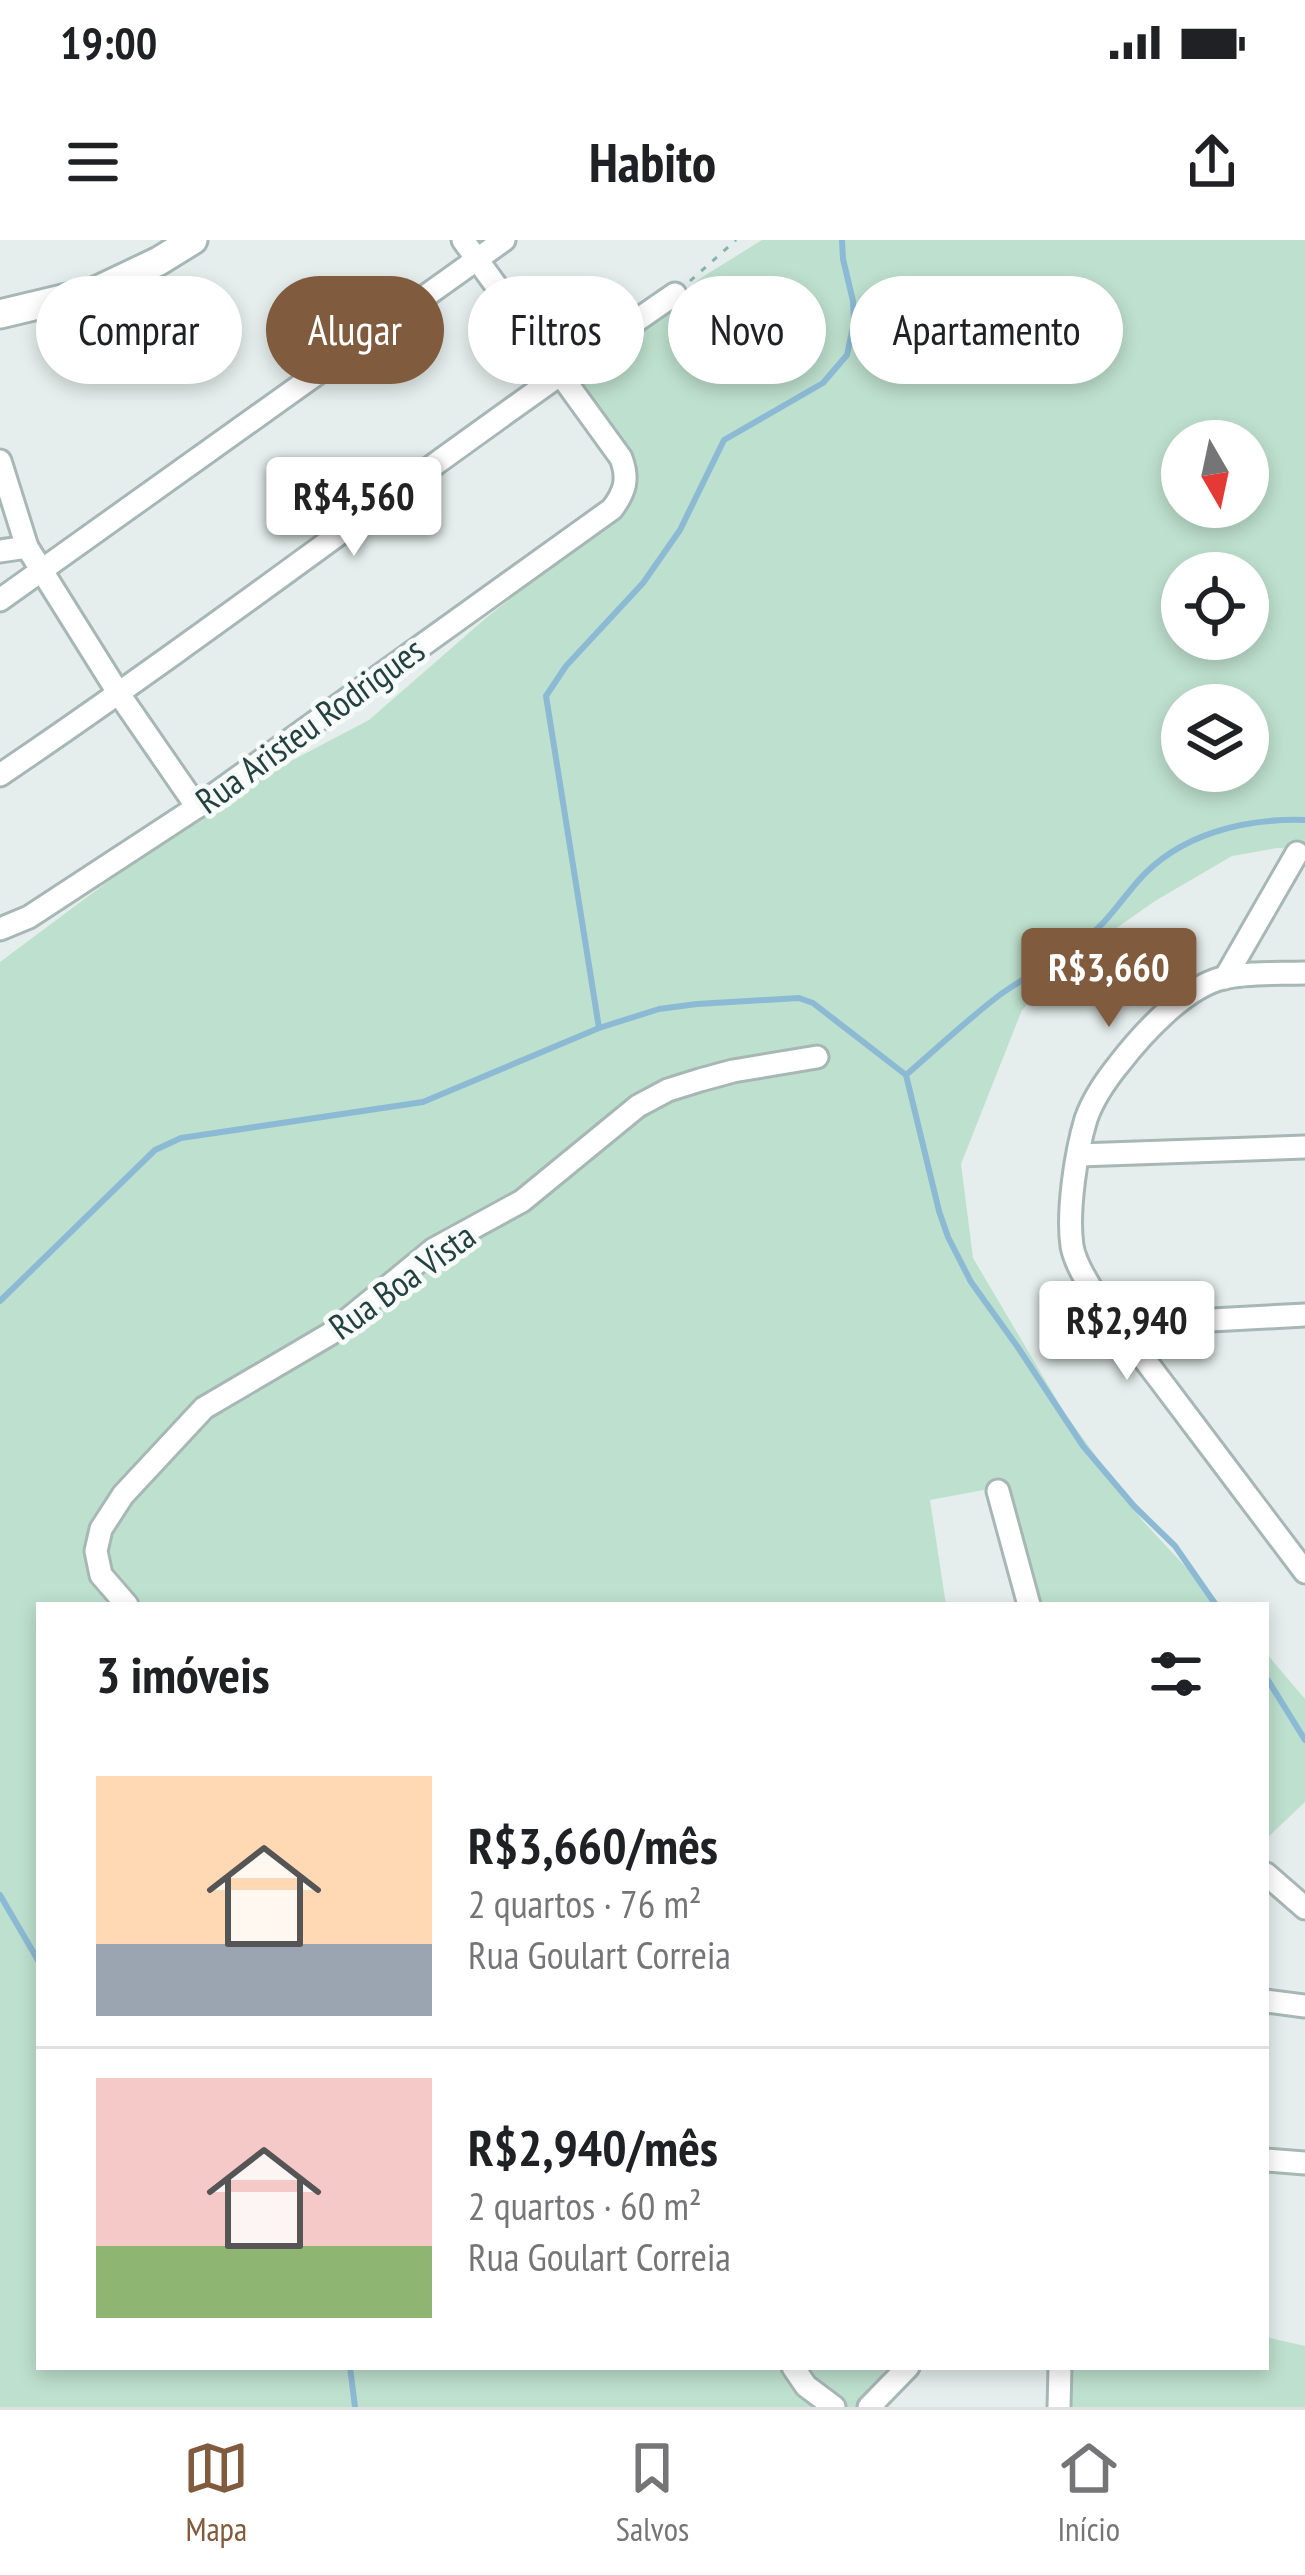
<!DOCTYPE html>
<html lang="pt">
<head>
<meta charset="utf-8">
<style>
  :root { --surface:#fff; --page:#f2f2f2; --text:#202124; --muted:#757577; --line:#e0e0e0; --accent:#805b3d }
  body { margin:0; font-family:"PT Sans Narrow",sans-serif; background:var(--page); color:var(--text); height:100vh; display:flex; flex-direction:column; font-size:45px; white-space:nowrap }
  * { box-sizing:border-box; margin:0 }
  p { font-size:39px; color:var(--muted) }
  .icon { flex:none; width:66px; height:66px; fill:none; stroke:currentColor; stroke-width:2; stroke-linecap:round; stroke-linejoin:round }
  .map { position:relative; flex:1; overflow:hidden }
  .side { position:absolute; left:36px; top:1362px; width:1233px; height:768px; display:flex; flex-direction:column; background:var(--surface); border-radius:0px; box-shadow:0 6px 18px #0003 }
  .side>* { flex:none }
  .top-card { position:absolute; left:36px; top:36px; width:1233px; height:108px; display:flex; gap:24px }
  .needle { width:78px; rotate:171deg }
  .fabs { position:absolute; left:1161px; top:180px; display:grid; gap:24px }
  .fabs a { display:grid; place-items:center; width:108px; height:108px; border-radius:50%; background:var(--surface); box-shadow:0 6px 18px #0003; font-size:60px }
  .price { position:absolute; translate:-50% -102px; padding:0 27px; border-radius:12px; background:#fff; color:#222; font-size:39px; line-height:78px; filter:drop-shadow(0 3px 6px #0008) }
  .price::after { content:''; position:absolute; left:50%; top:72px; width:36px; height:27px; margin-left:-18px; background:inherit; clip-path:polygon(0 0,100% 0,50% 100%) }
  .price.on { background:var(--accent); color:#fff }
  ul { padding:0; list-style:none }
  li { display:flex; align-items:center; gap:36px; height:300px; padding:0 60px }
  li+li { border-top:3px solid var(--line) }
  li span { display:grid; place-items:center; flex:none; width:336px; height:240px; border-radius:0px; color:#555 }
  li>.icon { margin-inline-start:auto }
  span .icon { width:144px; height:144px; fill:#fffc; stroke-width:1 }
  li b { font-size:51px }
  h2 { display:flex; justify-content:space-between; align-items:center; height:144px; padding:0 60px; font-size:51px }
  .chip { padding:0 42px; border-radius:54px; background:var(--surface); box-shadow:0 6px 18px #0003; font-size:42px; line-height:108px }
  .chip.on { background:var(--accent); color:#fff }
  .status { display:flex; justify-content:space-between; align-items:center; height:84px; padding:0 60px; background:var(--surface); direction:ltr }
  .status svg { height:33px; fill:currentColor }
  header { display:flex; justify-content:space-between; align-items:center; height:156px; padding:0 60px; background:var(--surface); font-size:54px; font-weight:600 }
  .tab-bar { display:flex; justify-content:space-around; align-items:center; height:168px; border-top:3px solid var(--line); background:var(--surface); font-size:33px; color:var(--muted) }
  .tab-bar a { display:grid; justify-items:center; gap:6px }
  .tab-bar .on { color:var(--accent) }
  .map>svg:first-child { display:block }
</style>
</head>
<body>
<div class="status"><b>19:00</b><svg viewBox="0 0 49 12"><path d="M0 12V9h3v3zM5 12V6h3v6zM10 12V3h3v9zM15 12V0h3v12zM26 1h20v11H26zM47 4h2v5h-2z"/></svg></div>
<header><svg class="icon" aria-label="menu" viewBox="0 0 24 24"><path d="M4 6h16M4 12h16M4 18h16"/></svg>Habito<svg class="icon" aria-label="share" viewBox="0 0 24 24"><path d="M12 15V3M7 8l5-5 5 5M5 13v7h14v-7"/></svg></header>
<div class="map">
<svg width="1305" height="2167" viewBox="0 0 1305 2167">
  <rect width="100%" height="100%" fill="#e5eeec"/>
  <g fill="#bee0ce" fill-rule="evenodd">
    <path d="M762,0H1305V609L1277,608L1232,616L1155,661L1068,722L1022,770L961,924L973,1018L1064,1172L1142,1280L1221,1365H1038L1005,1246L930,1260L946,1365H39V2127H898L861,2167H0V722L161,602L291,521L369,480L486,378L626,267L631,242L576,154L573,130L704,36ZM1182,201H1248V267H1182ZM1182,333H1248V399H1182ZM1182,465H1248V531H1182Z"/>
    <path d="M1266,1413L1305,1459V1562L1266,1599Z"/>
    <path d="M1266,2097L1305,2106V2167H1069L1070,2127H1266Z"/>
  </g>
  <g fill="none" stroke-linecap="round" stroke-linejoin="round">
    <g stroke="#8cbad4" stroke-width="6">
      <path d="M599,788L546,456L566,426L643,343L680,290L724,200L823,143L847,115L854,82L853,61L843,19L842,0"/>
      <path d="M906,835C936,809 966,781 997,757C1024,737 1055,722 1082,702C1106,684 1119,663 1138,641C1179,594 1245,578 1305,580"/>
      <path d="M0,1061L155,910L181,898L423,862L599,788L659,769L697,764L799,758L813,763L906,835L939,971L948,997L971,1042L1017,1106L1083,1206L1134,1266L1175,1306L1216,1365"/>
      <path d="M1266,1437L1305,1500"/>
      <path d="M0,1655L39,1722"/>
      <path d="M350,2127L355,2167"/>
    </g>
    <defs>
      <g id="minor">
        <path d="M0,221L27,307L119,454L197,567"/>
        <path d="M0,311L27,307"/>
        <path d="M0,360L504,0"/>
        <path d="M0,535C229,380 447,210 675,54"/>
        <path d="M0,689L29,677L197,567L612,269C625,252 629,239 621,218L463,0"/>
        <path d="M1305,733C1278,734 1249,732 1223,738C1185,747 1142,794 1119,824C1106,840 1093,859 1086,879C1076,912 1067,971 1072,1006C1078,1041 1128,1098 1151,1128C1202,1196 1254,1264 1305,1332"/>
        <path d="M1225,738L1297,613"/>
        <path d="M1079,915L1305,907"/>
        <path d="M1118,1085L1305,1075"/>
        <path d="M998,1251L1029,1365"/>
        <path d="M127,1365L101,1335L96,1311L101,1289L123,1255L204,1168L330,1094L434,1009L522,961L638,866L668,850L700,840L733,831L817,817"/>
        <path d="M1266,1634L1305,1668"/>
        <path d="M1266,1761L1305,1766"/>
        <path d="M1266,1920L1305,1923"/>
        <path d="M793,2127L806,2146L834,2167"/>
        <path d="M869,2167L908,2127"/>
        <path d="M1059,2167L1060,2127"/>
      </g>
      <path id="tertiary" d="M0,74L96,51L159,21L193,0"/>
    </defs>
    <use href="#minor" stroke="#a7b7b5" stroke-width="27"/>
    <use href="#tertiary" stroke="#a7b7b5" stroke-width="33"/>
    <path stroke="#85b3ae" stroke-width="3" stroke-dasharray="6 9" stroke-linecap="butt" d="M690,41L736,0"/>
    <use href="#minor" stroke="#fff" stroke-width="21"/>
    <use href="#tertiary" stroke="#fff" stroke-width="27"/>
  </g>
  <g text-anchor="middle" stroke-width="10" stroke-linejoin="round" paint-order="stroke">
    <g font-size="36" fill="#23413f" stroke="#f6faf9">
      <text transform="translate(310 485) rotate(-36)" y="13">Rua Aristeu Rodrigues</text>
      <text transform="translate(402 1041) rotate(-36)" y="13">Rua Boa Vista</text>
    </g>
  </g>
</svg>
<div class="fabs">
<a><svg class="needle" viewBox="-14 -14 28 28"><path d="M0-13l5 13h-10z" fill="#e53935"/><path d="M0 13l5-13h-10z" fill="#757577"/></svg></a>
<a><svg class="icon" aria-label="locate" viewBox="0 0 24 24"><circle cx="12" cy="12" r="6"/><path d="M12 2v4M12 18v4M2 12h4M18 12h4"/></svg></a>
<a><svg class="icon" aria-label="layers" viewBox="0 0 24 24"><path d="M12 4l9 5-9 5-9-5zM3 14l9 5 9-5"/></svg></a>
</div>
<b class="price" style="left:354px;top:319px">R$4,560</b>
<b class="price on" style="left:1109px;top:790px">R$3,660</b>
<b class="price" style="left:1127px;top:1143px">R$2,940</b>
<div class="top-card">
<a class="chip">Comprar</a>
<a class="chip on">Alugar</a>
<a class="chip">Filtros</a>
<a class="chip">Novo</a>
<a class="chip">Apartamento</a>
</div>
<section class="side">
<h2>3 imóveis<svg class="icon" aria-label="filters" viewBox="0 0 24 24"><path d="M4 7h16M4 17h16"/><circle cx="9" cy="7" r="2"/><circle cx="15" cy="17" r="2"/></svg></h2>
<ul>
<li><span style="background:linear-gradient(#ffd9b3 70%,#9aa5b1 0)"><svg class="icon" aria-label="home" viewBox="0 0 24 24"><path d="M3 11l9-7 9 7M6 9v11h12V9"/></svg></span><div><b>R$3,660/mês</b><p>2 quartos · 76 m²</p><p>Rua Goulart Correia</p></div></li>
<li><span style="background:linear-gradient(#f6c9c9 70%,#8fb573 0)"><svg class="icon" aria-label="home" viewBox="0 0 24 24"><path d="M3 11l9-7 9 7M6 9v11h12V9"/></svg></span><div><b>R$2,940/mês</b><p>2 quartos · 60 m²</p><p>Rua Goulart Correia</p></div></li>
</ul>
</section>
</div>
<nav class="tab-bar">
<a class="on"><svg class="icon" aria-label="map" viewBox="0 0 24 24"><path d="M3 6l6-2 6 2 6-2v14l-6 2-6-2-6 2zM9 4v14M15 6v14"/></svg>Mapa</a>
<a><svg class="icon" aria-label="saved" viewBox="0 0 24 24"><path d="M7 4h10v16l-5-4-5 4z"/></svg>Salvos</a>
<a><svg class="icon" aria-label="home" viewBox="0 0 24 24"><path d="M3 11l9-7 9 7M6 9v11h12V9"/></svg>Início</a>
</nav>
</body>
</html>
